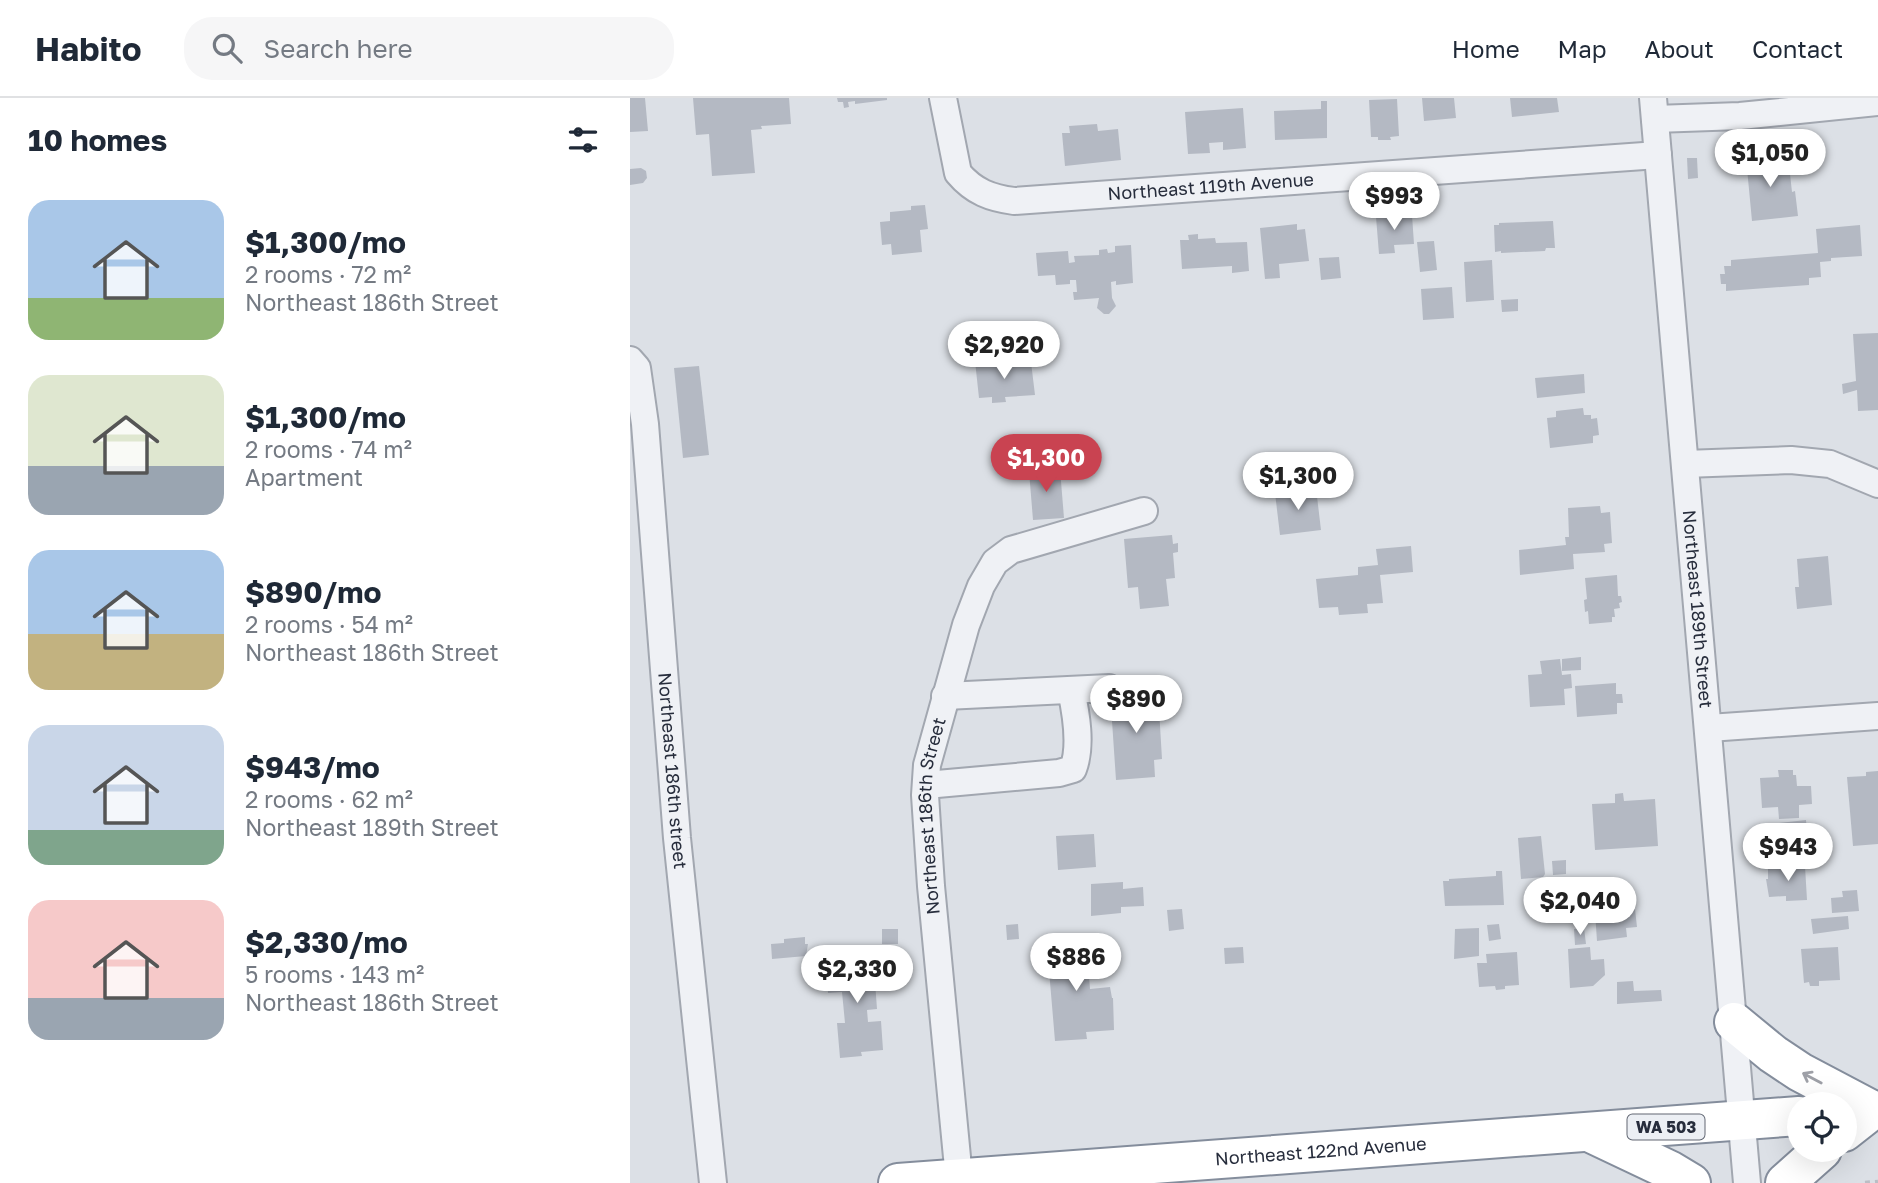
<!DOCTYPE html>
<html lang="en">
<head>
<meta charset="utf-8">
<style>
  :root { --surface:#fff; --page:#f6f6f7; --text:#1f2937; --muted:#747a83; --line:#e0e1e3; --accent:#c94351 }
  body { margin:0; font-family:"Golos Text",sans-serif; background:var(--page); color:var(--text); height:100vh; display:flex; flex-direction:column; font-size:26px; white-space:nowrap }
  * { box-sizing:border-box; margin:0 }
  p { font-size:23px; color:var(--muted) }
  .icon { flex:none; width:38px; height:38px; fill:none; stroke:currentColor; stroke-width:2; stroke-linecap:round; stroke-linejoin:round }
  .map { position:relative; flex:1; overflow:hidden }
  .panel { display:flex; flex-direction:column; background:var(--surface); width:630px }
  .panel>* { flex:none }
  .buttons { position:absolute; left:1157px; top:994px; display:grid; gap:14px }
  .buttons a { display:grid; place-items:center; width:70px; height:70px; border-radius:50%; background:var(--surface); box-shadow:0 7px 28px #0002; font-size:35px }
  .price { position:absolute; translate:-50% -60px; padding:0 16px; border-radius:24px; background:#fff; color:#222; font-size:23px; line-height:46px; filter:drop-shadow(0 2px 4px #0008) }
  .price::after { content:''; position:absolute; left:50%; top:42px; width:21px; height:16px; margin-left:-10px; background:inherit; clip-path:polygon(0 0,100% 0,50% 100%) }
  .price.selected { background:var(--accent); color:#fff }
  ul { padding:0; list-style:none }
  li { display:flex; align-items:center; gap:21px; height:175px; padding:0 28px }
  li span { display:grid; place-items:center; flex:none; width:196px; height:140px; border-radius:21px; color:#555 }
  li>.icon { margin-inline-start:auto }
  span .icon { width:84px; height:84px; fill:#fffc; stroke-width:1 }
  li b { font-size:30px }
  h2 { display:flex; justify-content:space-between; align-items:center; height:84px; padding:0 28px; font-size:30px }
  header { display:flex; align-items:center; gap:42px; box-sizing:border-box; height:98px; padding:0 35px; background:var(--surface); border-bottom:2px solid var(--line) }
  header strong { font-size:33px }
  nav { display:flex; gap:38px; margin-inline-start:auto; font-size:24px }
  .search { width:490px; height:63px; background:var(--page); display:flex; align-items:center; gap:18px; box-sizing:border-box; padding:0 24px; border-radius:28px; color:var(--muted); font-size:26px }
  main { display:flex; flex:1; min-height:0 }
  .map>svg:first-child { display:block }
</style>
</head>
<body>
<header>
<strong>Habito</strong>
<div class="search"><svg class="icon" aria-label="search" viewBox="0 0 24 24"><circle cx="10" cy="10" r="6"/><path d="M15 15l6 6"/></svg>Search here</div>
<nav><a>Home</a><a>Map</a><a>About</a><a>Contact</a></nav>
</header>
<main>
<section class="panel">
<h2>10 homes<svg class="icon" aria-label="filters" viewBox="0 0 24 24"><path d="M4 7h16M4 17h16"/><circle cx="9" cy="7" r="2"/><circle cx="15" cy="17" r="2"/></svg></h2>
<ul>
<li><span style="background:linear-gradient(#a9c7e8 70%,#8fb573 0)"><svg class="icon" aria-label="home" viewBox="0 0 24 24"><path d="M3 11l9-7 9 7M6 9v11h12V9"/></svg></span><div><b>$1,300/mo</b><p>2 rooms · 72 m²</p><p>Northeast 186th Street</p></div></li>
<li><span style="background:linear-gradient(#dfe7d0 65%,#9aa5b1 0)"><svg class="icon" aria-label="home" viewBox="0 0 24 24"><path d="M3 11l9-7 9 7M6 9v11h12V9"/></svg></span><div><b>$1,300/mo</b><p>2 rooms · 74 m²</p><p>Apartment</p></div></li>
<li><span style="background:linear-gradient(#a9c7e8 60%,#c2b280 0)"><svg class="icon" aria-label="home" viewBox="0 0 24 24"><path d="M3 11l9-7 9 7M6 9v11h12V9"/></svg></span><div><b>$890/mo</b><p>2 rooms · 54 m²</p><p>Northeast 186th Street</p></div></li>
<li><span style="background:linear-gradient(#c9d6e8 75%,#7fa58c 0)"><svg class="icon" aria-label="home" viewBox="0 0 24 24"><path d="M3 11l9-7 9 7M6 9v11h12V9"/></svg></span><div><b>$943/mo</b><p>2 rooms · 62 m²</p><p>Northeast 189th Street</p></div></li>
<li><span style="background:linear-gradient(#f6c9c9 70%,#9aa5b1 0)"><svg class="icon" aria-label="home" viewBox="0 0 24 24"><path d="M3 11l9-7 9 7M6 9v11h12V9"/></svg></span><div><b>$2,330/mo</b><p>5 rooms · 143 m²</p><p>Northeast 186th Street</p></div></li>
</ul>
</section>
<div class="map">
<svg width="1248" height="1085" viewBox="0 0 1248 1085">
  <rect width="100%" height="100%" fill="#dce0e6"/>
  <g fill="#b4b9c3">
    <path d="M0,0H15L18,33L0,34Z"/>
    <path d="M63,0H159L161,26L131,28L132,31L121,32L125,75L82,78L79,36L66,37Z"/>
    <path d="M207,0H257V2L225,6V3L218,4L219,9L214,10L213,4H208Z"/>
    <path d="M792,0H824L826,20L794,23Z"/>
    <path d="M880,0H927L929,14L882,19Z"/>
    <path d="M767,1L769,38L760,39L761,42H748V39H741L739,2Z"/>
    <path d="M691,3H697V40L645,42L644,13L691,11Z"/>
    <path d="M613,10L616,50L593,52V44L579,45L580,55L558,56L555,14Z"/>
    <path d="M467,26L468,33L488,31L491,62L435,68L432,35H440L439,28Z"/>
    <path d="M1150,56L1152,76H1160L1162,94L1165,93L1168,118L1122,123L1116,60Z"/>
    <path d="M1057,60H1067L1068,80L1058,81Z"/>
    <path d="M11,70L16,73L17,80L13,85L0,87V71Z"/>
    <path d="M295,107L298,131L290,132L292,154L262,157L261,146L252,147L250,124L260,123V114L281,112V108Z"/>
    <path d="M770,114V118L782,117L784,146L764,147L765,155L749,156L746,119H759V115Z"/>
    <path d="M923,123L925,150H916L915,153L871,155V153L865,154L864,127H869V125Z"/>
    <path d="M667,126V132L675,131L679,163L649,166L650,180L635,181L630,130Z"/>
    <path d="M1230,127L1232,158L1201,160V163L1190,164L1191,179L1179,180V187L1096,193V186H1091L1090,176H1095L1094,168H1101V162L1188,155L1186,131Z"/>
    <path d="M568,136V141L585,140L586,145L617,144L619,173L602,175V168L552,171L550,142H559L558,137Z"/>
    <path d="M804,143L807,172L790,174L787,144Z"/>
    <path d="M501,147L503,185L486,187V183L481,184L482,200L486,208L479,216H474L467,210L469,200L444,202L443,194H447L446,182H440V186L426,187L425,177L408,178L406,155L438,153L439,165L445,164L444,158L469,157V152L477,151L478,155L485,154V148Z"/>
    <path d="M709,159L711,180L691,182L689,160Z"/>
    <path d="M862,162L864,202L836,204L834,164Z"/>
    <path d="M822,189L824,220L793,222L791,191Z"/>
    <path d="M888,201V213L872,214L871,202Z"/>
    <path d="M1248,235V312L1228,313L1227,292L1213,296L1212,286L1226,283L1223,236Z"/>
    <path d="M358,262V268L401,264L405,297L375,299L376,304L362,305V299L349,300L345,263Z"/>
    <path d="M69,268L79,357L53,360L44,270Z"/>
    <path d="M954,276L955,295L907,300L905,280Z"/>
    <path d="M953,310L954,317H961V321L967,320L969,337L963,338V345L920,350L917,320L926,319V313Z"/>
    <path d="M430,371L434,420L403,422L399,373Z"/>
    <path d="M686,390L691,432L650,437L645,395Z"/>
    <path d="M970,408L971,415L980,414L982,445L974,446L975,454L943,456L944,471L890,477L889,452L936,447L935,439H939L938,410Z"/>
    <path d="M542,437L543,446L548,445V454L543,455L545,480L536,481L539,508L510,511L508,489L498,490L494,441Z"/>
    <path d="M781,448L783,474L750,477L753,505L737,506L738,515L709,517L708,509L689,510L686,481L728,477V469L748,467L746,451Z"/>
    <path d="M1198,458L1202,507L1167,511L1165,489H1169L1167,461Z"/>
    <path d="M987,477L988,498H991L992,504L989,505L990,510L984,511L985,519H982V524L959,526L958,513L955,514L954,502L957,501L955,480Z"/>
    <path d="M951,559V572L932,573V561Z"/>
    <path d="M930,561L932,577L941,576L942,590L934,591L935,607L900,609L898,577L912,576L910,563Z"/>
    <path d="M986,585V596H992L993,605H987V616L947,619L945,588Z"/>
    <path d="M518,586L519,611H529L532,661L524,662L525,679L486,682L482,623L490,622L488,588Z"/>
    <path d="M1148,672H1163V677H1166L1167,688H1181L1182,706L1169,707V720L1149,721L1148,709L1132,710L1130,680L1149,679Z"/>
    <path d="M1248,673V746L1223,748L1217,679L1236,678V674Z"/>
    <path d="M993,695L994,703L1025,701L1028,748L965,752L962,706L985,705V696Z"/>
    <path d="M1176,722L1178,747L1151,750L1149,725Z"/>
    <path d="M464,736L466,769L428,772L426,738Z"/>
    <path d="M911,738L915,776L913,779L891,781L888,740Z"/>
    <path d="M936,762V776L923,777L922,763Z"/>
    <path d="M1175,768L1177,802L1156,803V798L1139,799L1136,781H1138V770L1156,769V774L1157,769Z"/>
    <path d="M866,773H872L874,807L815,808L813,783H819V781L866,778Z"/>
    <path d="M493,784V791L513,789L514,808L491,809V815L461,818V786Z"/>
    <path d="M1227,792L1229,813L1202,815L1201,800L1213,799L1212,793Z"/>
    <path d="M552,811L554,831L539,833L537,812Z"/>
    <path d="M1005,811L1007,829L996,830L997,839L967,843L965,814Z"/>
    <path d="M1218,818L1219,831L1183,836L1181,821Z"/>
    <path d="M388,826L389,841L377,842L376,827Z"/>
    <path d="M869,826L871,841L859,843L857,827Z"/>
    <path d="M849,830V858L824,861L825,831Z"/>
    <path d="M954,830L956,846L945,847L944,831Z"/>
    <rect x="252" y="831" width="16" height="15"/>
    <path d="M175,839V846H178L176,858L142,861L141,846L154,845V841Z"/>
    <path d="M456,842L457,852H461L462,866H458L460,891L480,889L482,900H483L484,932L456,934L457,941L425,943L419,872L417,873L415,845Z"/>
    <path d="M613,849L614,865L595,866L594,850Z"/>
    <path d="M960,849L961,862L974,861L975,877L963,888L940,890L938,851Z"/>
    <path d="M1208,849L1210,882L1189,883V888H1180L1179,884L1174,885L1171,851Z"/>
    <path d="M887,854L889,887L875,888V891L866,892L865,888L849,889L847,865H857L856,856Z"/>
    <path d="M243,856L247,911L237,912L238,924L251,923L253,952L231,954L232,958L210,960L207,925H215L212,894L198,895L197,874L209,873L208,859Z"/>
    <path d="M1003,883L1004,893L1031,892L1032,903L987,906V884Z"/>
  </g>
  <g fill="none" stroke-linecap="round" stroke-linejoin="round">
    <defs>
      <g id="minor">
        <path id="s1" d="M313,0L328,75C344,94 361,100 384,103L1028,57"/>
        <path id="s2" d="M1023,0L1117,1085"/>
        <path d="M1025,21L1110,18L1248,4"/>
        <path id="s3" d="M0,262L7,270L15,326L47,740L83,1085"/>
        <path d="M1055,366L1161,362L1200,366L1248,386"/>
        <path d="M315,598L479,590"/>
        <path d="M1079,630L1248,618"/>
        <path d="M296,687L429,675L443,671C452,648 446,615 441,592"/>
        <path id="s4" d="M329,1080L301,788L295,697L297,667L336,527L351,488L365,464L381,452L514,413"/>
      </g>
      <g id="highway">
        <path d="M1104,924L1143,956L1170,974L1242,1012"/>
        <path d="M1214,1034L1242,1012"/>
        <path d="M961,1035L1041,1073L1061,1085"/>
        <path id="s5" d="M268,1085L1169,1018"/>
        <path d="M1155,1085L1192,1052"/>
      </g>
    </defs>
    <use href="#minor" stroke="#a2a7b0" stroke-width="30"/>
    <use href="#highway" stroke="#848d9c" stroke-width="42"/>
    <path stroke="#bbbec5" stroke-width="4.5" stroke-dasharray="5 5" stroke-linecap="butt" d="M1235,1085L1248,1084"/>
    <use href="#minor" stroke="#eff1f5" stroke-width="26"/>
    <use href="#highway" stroke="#fff" stroke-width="38"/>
  </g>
  <defs><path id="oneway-shaft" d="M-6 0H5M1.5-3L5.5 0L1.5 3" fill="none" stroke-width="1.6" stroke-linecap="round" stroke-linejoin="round" transform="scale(1.75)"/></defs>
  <use stroke="#9ea0a7" href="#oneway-shaft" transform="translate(1182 980) rotate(-152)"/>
  <g text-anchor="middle" stroke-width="7" stroke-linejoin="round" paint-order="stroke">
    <rect fill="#eceff4" stroke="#626773" stroke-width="2" x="997.5" y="1016.5" width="77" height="25" rx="5"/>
    <g font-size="16" font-weight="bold" fill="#272d3c">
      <text x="1036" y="1035">WA 503</text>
    </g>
    <g font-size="18" fill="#272d3c" stroke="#eceff4">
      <text dy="6" stroke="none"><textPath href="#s1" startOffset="338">Northeast 119th Avenue</textPath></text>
      <text dy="6" stroke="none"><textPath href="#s2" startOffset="513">Northeast 189th Street</textPath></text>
      <text dy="6" stroke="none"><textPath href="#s3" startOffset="415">Northeast 186th street</textPath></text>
      <text dy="6" stroke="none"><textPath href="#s4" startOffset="364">Northeast 186th Street</textPath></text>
      <text dy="6" stroke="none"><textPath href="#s5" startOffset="424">Northeast 122nd Avenue</textPath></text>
    </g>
  </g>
</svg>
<div class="buttons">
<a><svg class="icon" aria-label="locate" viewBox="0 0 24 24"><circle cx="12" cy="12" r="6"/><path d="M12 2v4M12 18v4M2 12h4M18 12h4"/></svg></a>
</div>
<b class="price" style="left:1140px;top:91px">$1,050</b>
<b class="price" style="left:764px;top:134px">$993</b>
<b class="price" style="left:374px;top:283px">$2,920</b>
<b class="price selected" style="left:416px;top:396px">$1,300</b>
<b class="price" style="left:668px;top:414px">$1,300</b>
<b class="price" style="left:506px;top:637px">$890</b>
<b class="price" style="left:1158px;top:785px">$943</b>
<b class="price" style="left:950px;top:839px">$2,040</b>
<b class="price" style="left:446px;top:895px">$886</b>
<b class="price" style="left:227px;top:907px">$2,330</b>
</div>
</main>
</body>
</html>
